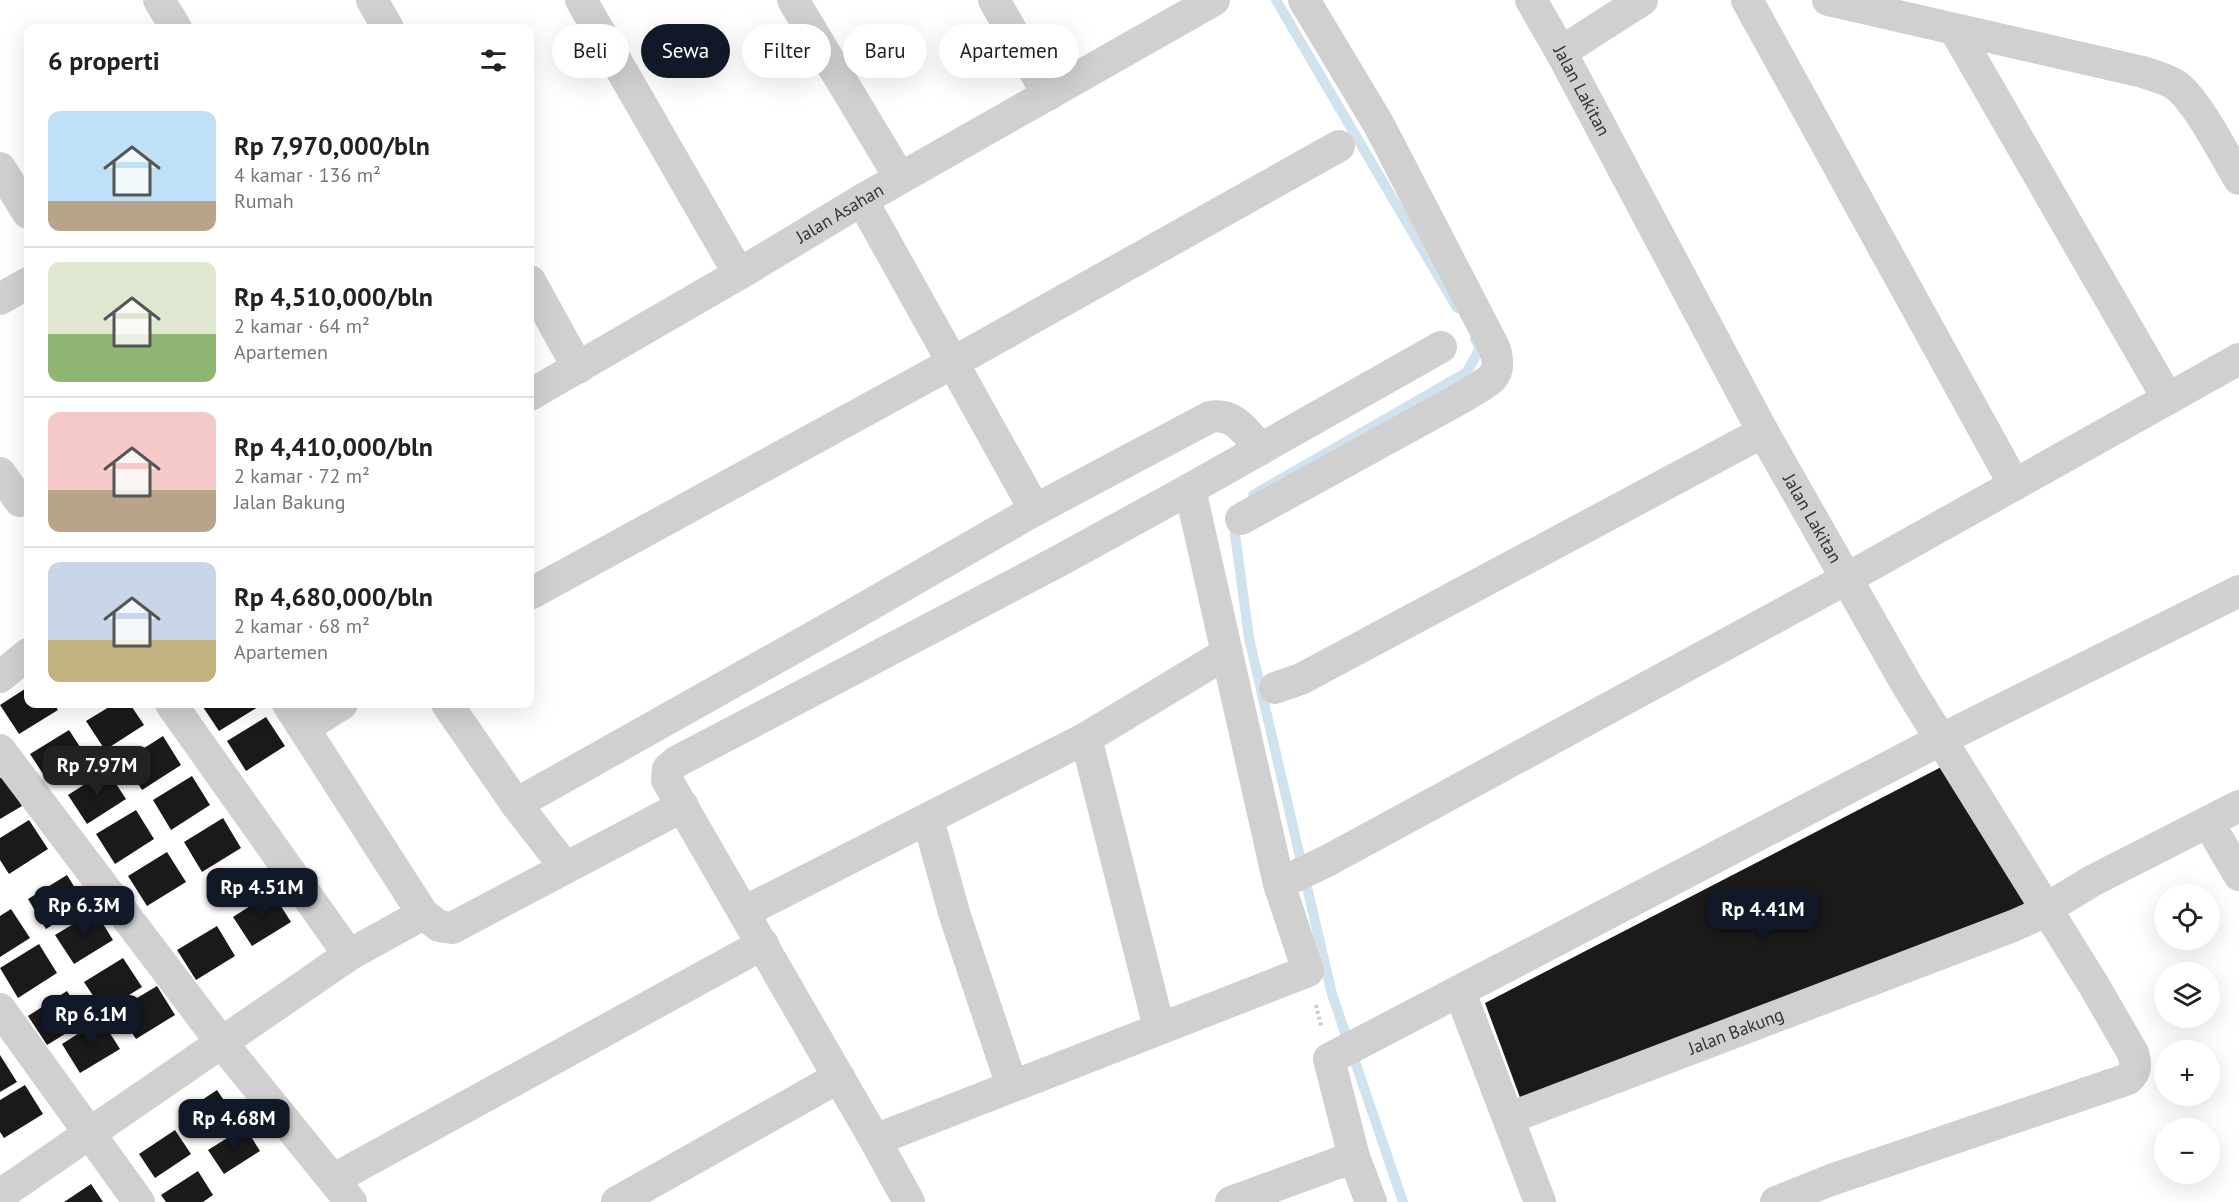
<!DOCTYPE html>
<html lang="id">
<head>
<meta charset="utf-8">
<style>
  :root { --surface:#fff; --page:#f6f6f6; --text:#222; --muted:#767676; --line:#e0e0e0; --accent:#111827 }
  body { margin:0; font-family:"PT Sans",sans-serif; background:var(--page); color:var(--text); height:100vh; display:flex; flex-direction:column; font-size:22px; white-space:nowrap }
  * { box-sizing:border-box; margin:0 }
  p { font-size:20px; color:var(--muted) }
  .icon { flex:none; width:33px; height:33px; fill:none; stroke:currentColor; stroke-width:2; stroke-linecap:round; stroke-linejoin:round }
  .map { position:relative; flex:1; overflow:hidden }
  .side { position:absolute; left:24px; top:24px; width:510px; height:684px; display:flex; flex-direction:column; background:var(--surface); border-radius:12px; box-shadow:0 6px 24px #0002 }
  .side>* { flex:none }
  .guide { position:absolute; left:552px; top:24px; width:570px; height:54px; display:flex; gap:12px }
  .fabs { position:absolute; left:2154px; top:884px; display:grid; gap:12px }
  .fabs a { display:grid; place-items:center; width:66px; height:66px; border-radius:50%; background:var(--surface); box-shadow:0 6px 24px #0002; font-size:30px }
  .price { position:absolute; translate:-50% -51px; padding:0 14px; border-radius:12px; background:var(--accent); color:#fff; font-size:20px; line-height:39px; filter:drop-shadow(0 2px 3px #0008) }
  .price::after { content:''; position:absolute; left:50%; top:36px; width:18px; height:14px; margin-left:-9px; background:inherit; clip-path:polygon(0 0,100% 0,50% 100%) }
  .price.current { background:#222; color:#fff }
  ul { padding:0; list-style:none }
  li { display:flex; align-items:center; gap:18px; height:150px; padding:0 24px }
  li+li { border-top:2px solid var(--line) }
  li span { display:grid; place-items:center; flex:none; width:168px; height:120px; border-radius:12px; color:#555 }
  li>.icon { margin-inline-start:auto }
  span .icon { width:72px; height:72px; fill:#fffc; stroke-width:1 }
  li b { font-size:26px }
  h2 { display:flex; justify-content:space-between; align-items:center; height:72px; padding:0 24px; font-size:26px }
  .pill { padding:0 21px; border-radius:27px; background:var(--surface); box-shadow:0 6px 24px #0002; font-size:21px; line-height:54px }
  .pill.current { background:var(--accent); color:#fff }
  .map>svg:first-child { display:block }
</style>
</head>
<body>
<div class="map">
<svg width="2239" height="1202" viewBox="0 0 2239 1202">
  <rect width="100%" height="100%" fill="#fff"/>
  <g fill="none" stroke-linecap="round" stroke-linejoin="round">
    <g stroke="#cfe2ee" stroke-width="10">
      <path d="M1276,0L1457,308"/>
      <path d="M1253,495L1467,372L1480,348L1475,339"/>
      <path d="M1233,519L1249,638L1332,994L1403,1202"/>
    </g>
  </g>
  <g fill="#1a1a1a">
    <path d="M28,687V704H54L58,710L19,734L0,705Z"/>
    <path d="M114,704H130L144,725L105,750L86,721Z"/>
    <path d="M201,704H256L258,707L219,731Z"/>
    <path d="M266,717L285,746L246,771L227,741Z"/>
    <path d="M69,730L88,759L49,783L30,754Z"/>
    <path d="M163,736L181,765L142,790L124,761Z"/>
    <path d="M1947,764L2032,914L1525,1111L1485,1003Z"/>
    <path d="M107,770L126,799L87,824L68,795Z"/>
    <path d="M4,776L22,806L0,819V778Z"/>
    <path d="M192,776L210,805L171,830L153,800Z"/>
    <path d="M136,810L154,839L115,864L96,834Z"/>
    <path d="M223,818L241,848L202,872L184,842Z"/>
    <path d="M29,820L48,849L9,874L0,860V838Z"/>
    <path d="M167,852L186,882L147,906L128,876Z"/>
    <path d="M67,875L85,904L46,929L28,899Z"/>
    <path d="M272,892L291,922L252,946L233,917Z"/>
    <path d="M11,909L30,938L0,957V916Z"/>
    <path d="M95,911L113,940L74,964L55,935Z"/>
    <path d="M217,926L235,956L196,980L177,950Z"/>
    <path d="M39,944L57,973L18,998L0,968Z"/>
    <path d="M123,958L142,987L103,1011L84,982Z"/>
    <path d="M157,986L175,1015L136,1039L117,1010Z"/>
    <path d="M67,991L86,1021L47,1045L28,1016Z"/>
    <path d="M101,1019L120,1049L80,1073L62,1044Z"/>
    <path d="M0,1055L17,1082L0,1092Z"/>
    <path d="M25,1085L43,1114L4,1138L0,1132V1100Z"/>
    <path d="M217,1090L233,1114L197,1137L181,1114Z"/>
    <path d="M245,1127L260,1151L224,1174L208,1150Z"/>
    <path d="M175,1130L191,1154L155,1178L139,1154Z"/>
    <path d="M198,1171L213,1195L203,1202H166L161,1195Z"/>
    <path d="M91,1184L103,1202H64Z"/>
  </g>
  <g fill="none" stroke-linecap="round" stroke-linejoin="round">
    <path stroke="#cdcdcd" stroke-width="4" stroke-dasharray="3 3" stroke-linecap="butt" d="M1316,1005L1321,1026"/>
    <g stroke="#d0d0d0" stroke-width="32">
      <path d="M159,0L176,28"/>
      <path d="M372,0L388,28"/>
      <path id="s1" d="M581,0L739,274L862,200L1214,0"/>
      <path d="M793,0L900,178"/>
      <path d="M994,0L1048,95"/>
      <path id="s2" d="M1531,0L1561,52L1763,432L1907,685L2093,984L2133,1053C2136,1064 2137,1071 2128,1079L1831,1180L1776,1202"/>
      <path d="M1747,0L2014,484"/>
      <path d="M1828,0L2143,72C2154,76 2168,79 2177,86C2198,102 2225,156 2239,179"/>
      <path d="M1955,30L2168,399"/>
      <path d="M1561,52L1642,0"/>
      <path d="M0,168L28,213"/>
      <path d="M530,281L578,368"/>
      <path d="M0,299L28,283"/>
      <path d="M530,395L739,274"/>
      <path d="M0,473L20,501"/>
      <path d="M1035,510L1210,417C1235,412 1246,433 1261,449"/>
      <path d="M1241,519L1463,397C1487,381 1505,379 1494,347L1379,125L1304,0"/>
      <path d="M530,594L954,362L1339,146"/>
      <path d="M0,677L28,654"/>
      <path d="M1275,688L1301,679L1763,432"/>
      <path d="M171,704L349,955"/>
      <path d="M288,704L423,914L439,926L452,928L683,806"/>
      <path d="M447,704L516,804L840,622L1035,510L862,200"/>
      <path d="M304,728L342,704"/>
      <path d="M1086,738L1159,1028"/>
      <path d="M0,750L221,1042L351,1202"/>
      <path d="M516,804L565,867"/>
      <path d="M928,819L955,916L1012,1086"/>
      <path d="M2208,822L2239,875"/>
      <path d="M1279,884L1327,861L1846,579L2239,359"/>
      <path d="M744,912L1086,738L1227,653"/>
      <path d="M1460,992L1540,1202"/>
      <path d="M0,1009L139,1202"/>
      <path id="s3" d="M1509,1118L2013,926L2031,918L2092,881L2239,806"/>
      <path d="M875,1140L1308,971L1279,884L1190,489"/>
      <path d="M334,1179L763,944"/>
      <path d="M0,1195L349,955L423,914"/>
      <path d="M617,1202L839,1077"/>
      <path d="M909,1202L875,1140L667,780L668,769L676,762L1057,562L1190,489L1441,347"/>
      <path d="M1231,1202L1354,1157"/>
      <path d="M1371,1202L1354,1157L1329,1059L1942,739L2239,591"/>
    </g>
  </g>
  <g text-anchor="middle" stroke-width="6" stroke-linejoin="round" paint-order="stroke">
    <g font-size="18" fill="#333" stroke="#fff">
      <text dy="6" stroke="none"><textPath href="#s2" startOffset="104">Jalan Lakitan</textPath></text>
      <text dy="6" stroke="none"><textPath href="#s1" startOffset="434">Jalan Asahan</textPath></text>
      <text dy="6" stroke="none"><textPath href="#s2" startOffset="590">Jalan Lakitan</textPath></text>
      <text dy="6" stroke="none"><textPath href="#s3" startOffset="243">Jalan Bakung</textPath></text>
    </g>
  </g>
</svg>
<div class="fabs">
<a><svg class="icon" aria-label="locate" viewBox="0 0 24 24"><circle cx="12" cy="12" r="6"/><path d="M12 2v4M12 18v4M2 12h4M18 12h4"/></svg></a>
<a><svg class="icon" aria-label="layers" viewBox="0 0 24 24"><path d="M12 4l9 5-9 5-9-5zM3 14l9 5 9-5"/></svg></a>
<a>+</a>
<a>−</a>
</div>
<b class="price current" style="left:97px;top:797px">Rp 7.97M</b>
<b class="price" style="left:262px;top:919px">Rp 4.51M</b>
<b class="price" style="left:84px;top:937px">Rp 6.3M</b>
<b class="price" style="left:1763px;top:941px">Rp 4.41M</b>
<b class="price" style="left:91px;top:1046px">Rp 6.1M</b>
<b class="price" style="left:234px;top:1150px">Rp 4.68M</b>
<div class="guide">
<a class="pill">Beli</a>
<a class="pill current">Sewa</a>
<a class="pill">Filter</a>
<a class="pill">Baru</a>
<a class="pill">Apartemen</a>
</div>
<section class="side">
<h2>6 properti<svg class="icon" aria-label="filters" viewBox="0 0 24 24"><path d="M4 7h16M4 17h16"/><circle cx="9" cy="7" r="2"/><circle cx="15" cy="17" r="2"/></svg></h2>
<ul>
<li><span style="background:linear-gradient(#bfe0f5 75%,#b9a48a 0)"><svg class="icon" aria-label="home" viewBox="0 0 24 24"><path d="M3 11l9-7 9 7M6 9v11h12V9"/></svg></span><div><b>Rp 7,970,000/bln</b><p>4 kamar · 136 m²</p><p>Rumah</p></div></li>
<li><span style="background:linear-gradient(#dfe7d0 60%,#8fb573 0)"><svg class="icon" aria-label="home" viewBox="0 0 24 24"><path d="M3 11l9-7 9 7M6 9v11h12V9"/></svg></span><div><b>Rp 4,510,000/bln</b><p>2 kamar · 64 m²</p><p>Apartemen</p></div></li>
<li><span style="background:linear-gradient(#f6c9c9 65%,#b9a48a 0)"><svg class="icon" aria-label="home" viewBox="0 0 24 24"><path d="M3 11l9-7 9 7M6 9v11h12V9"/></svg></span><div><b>Rp 4,410,000/bln</b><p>2 kamar · 72 m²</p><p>Jalan Bakung</p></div></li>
<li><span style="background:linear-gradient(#c9d6e8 65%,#c2b280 0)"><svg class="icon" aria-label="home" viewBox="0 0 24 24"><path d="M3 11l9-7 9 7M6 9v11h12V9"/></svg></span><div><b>Rp 4,680,000/bln</b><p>2 kamar · 68 m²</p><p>Apartemen</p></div></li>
</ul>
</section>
</div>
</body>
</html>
